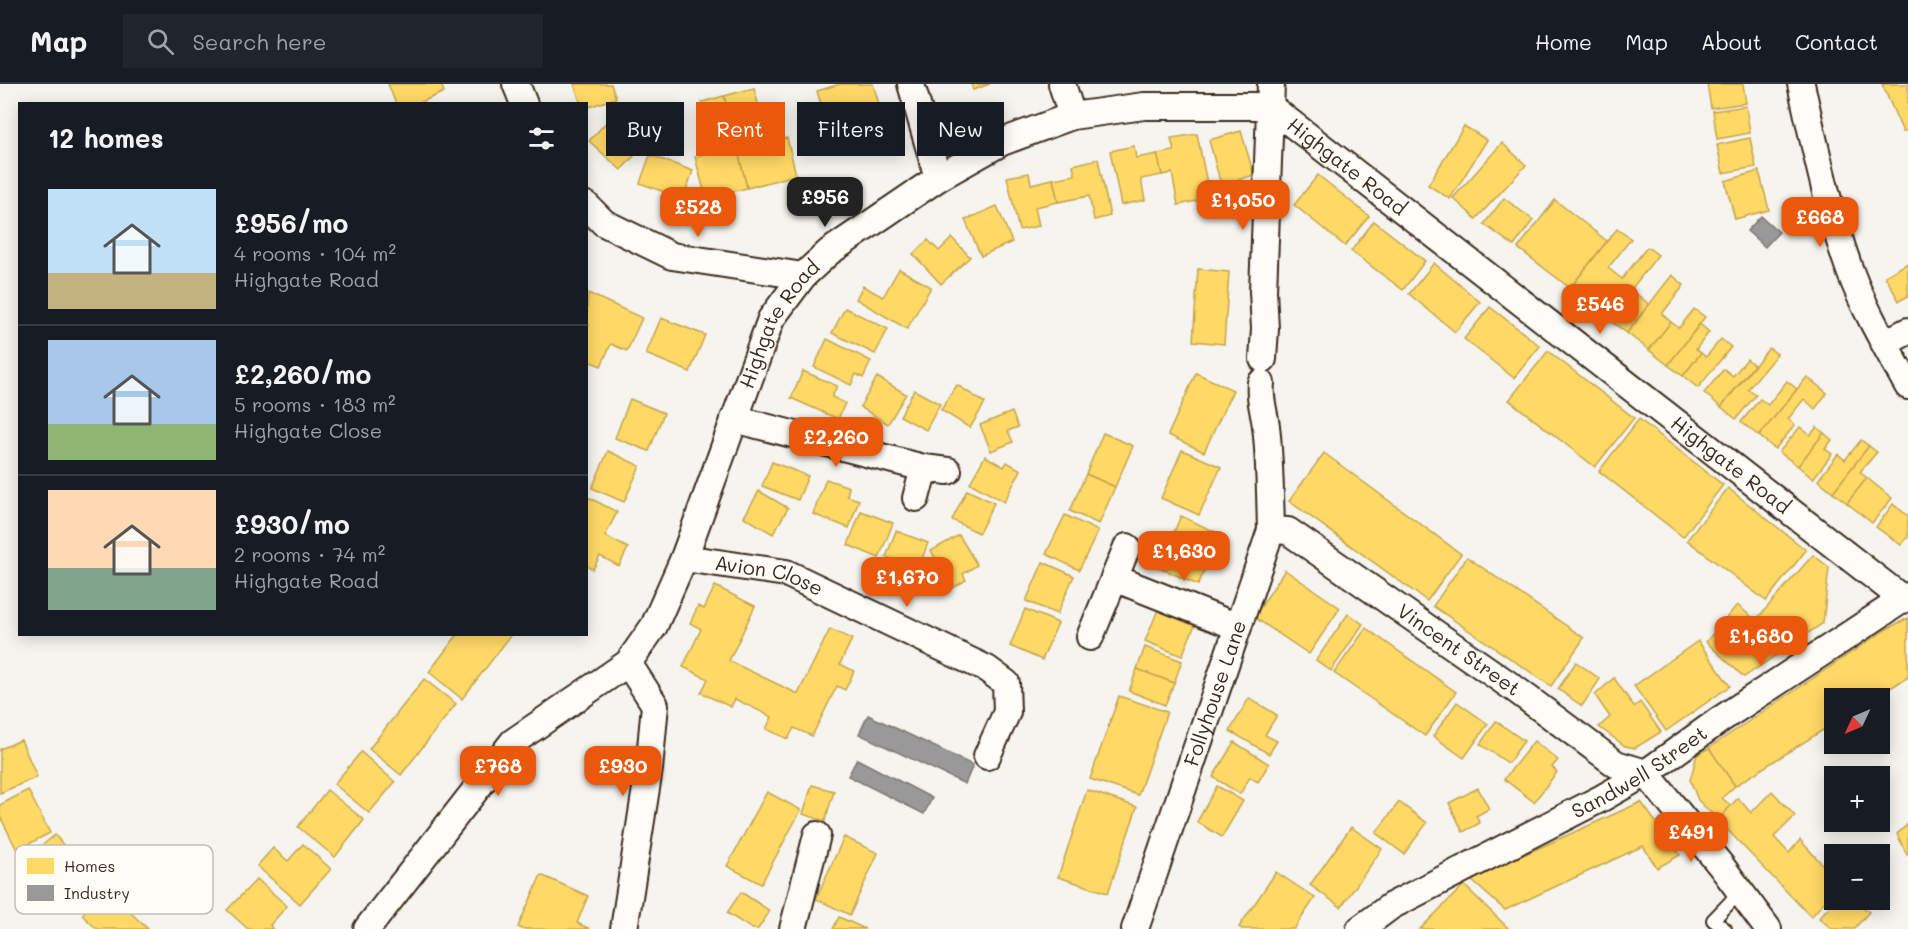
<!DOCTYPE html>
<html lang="en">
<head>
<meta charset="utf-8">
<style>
  :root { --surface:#171b24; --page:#20242c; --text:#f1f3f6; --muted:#9ea1a6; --line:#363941; --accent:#ea580c }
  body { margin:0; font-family:Mali,sans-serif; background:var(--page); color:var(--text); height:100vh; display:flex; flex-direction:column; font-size:22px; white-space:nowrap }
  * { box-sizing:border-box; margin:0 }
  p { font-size:20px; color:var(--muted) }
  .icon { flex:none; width:33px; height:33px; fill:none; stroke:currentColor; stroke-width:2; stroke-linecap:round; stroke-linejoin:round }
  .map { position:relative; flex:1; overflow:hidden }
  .drawer { position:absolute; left:18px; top:18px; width:570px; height:534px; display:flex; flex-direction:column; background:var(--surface); border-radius:0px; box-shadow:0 3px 15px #0003 }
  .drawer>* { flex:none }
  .banner { position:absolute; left:606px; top:18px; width:570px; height:54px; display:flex; gap:12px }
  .needle { width:39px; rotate:226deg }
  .buttons { position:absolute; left:1824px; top:604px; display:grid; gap:12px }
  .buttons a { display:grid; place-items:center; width:66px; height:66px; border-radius:0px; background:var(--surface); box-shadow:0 3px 15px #0003; font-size:30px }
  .price { position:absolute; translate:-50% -51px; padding:0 14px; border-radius:12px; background:var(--accent); color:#fff; font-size:20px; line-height:39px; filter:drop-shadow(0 2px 3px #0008) }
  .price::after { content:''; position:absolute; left:50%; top:36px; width:18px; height:14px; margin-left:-9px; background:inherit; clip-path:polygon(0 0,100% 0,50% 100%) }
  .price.selected { background:#222; color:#fff }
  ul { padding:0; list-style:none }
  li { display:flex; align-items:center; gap:18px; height:150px; padding:0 30px }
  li+li { border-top:2px solid var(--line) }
  li span { display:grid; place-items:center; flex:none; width:168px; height:120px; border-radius:0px; color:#555 }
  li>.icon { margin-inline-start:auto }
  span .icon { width:72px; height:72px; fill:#fffc; stroke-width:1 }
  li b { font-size:26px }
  h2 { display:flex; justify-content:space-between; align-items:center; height:72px; padding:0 30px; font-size:26px }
  .pill { padding:0 21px; border-radius:0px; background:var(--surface); box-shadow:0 3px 15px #0003; font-size:21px; line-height:54px }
  .pill.selected { background:var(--accent); color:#fff }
  header { display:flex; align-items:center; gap:36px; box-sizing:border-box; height:84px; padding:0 30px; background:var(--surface); border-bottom:2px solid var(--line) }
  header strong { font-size:28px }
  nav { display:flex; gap:33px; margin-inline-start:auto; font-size:21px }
  .search { width:420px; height:54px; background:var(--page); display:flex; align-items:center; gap:15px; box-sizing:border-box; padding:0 21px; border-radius:0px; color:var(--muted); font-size:22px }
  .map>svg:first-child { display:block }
</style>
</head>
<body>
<header>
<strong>Map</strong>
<div class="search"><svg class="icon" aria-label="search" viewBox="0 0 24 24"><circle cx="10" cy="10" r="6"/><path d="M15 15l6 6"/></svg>Search here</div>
<nav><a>Home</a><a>Map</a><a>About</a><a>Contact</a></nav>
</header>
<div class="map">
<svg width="1908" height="845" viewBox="0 0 1908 845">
  <rect width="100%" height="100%" fill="#f5f4ee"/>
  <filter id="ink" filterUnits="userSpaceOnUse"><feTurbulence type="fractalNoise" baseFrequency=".0167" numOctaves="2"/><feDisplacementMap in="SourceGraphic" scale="12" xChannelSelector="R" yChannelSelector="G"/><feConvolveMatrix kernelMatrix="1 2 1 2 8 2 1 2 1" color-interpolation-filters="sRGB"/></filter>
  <g filter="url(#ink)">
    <g fill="#ffd966" stroke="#c4a450" stroke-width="1.5">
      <path d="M388,0H441L444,8L417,20H396Z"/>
      <path d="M574,0H611L616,14L586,24V20H581Z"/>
      <path d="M840,0H873L887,47L834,63L817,7Z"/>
      <path d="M971,0H990L973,6Z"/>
      <path d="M1707,0H1743L1746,19L1711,24Z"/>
      <path d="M1882,0H1908V46L1903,48Z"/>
      <path d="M754,4L768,59L787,54L796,91L747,104L724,12Z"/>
      <path d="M724,12L747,104L706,114L695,73L715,67L702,18Z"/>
      <path d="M1746,22L1750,49L1717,55L1713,27Z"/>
      <path d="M613,31L645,60L621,86L589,57Z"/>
      <path d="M1464,42L1487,56L1450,115L1428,101Z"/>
      <path d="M1241,47L1254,91L1221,101L1209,56Z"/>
      <path d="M1197,50L1210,114L1178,121L1172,89L1162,91L1157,70L1174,67L1171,54Z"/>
      <path d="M1750,54L1756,83L1723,89L1717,61Z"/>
      <path d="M1502,59L1526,81L1476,135L1453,114Z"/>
      <path d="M1134,62L1136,74L1157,70L1162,91L1141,95L1145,116L1121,121L1110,67Z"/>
      <path d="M650,71L693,87L683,115L640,99Z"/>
      <path d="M1098,75L1110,132L1094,136L1089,112L1058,118L1053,95L1075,91L1073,81Z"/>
      <path d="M1759,87L1769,126L1735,135L1725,97Z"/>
      <path d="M1029,89L1031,100L1053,95L1058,118L1035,123L1039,142L1019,146L1007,93Z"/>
      <path d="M1318,91L1369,132L1345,162L1294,121Z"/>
      <path d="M1504,114L1533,136L1514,162L1484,140Z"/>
      <path d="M1555,116L1607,157L1570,204L1518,164Z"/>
      <path d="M997,122L1012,158L981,172L965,136Z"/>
      <path d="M1374,137L1425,177L1403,206L1351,167Z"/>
      <path d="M1617,145L1631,155L1608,184L1622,195L1647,163L1658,171L1608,235L1570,204Z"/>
      <path d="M952,154L970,173L941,200L913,170L928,156L939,167Z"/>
      <path d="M1434,179L1480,218L1455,248L1409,210Z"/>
      <path d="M1908,179V212L1899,217L1885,192Z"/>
      <path d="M899,185L931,203L907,245L856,215L863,202L883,213Z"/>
      <path d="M1198,185L1229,188L1224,260L1193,257Z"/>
      <path d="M1672,191L1684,201L1662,230L1671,238L1649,266L1627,249Z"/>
      <path d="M1631,206L1649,220L1627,249L1608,235Z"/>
      <path d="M588,209L642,234L627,267L611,260L601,282L586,276V246L589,241L586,240Z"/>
      <path d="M1490,223L1540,262L1514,294L1464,255Z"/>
      <path d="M845,224L888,245L875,270L832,249Z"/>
      <path d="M1694,225L1705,233L1668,281L1649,266L1671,238L1679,244Z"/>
      <path d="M661,234L705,251L690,288L646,270Z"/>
      <path d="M1700,240L1709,248L1696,265L1701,269L1683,292L1668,281Z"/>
      <path d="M827,255L871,277L863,294L856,290L851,301L814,283Z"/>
      <path d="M1721,255L1731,263L1698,304L1683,292L1701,269L1706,273Z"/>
      <path d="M1769,264L1777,270L1748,305L1756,311L1736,335L1721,323Z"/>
      <path d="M1548,267L1634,334L1595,383L1509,316Z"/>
      <path d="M1747,275L1754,281L1721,323L1704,309L1724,285L1733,292Z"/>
      <path d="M803,287L837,302L832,313L845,319L838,335L791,314Z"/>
      <path d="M1196,289L1233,306L1204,368L1168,351Z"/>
      <path d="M877,293L906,310L888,340L860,323Z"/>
      <path d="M1807,293L1827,309L1815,325L1804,315L1788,335L1795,341L1775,365L1759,352Z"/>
      <path d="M1787,297L1797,305L1759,352L1741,338L1760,315L1768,321Z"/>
      <path d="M957,301L985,319L970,344L941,326Z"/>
      <path d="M914,306L940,320L926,346L900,332Z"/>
      <path d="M630,315L664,329L649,367L615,354Z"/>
      <path d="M1012,328L1018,343L1008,347L1013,358L991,367L980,341Z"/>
      <path d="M1639,335L1723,401L1683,453L1599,387Z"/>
      <path d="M1800,343L1810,351L1817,343L1824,349L1798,382L1779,368Z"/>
      <path d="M1103,349L1133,362L1115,403L1086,390Z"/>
      <path d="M1824,349L1832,356L1825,365L1832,370L1813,395L1798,382Z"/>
      <path d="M1861,356L1869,362L1833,408L1818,396L1838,370L1845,376Z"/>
      <path d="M1869,362L1877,368L1860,388L1867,394L1847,419L1833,408Z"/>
      <path d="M1182,366L1221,383L1199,431L1161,414Z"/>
      <path d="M608,367L640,382L624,418L592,404Z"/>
      <path d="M1324,369L1461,470L1427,517L1289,417Z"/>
      <path d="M985,372L1004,383L1007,378L1021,386L1004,418L970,399Z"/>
      <path d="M772,378L808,392L798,416L762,402Z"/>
      <path d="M1086,390L1115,403L1099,440L1070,427Z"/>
      <path d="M1867,394L1892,414L1872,439L1847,419Z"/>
      <path d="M826,395L849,403L847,412L859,416L849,444L813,430Z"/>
      <path d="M1728,404L1806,466L1766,517L1687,456Z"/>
      <path d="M967,406L994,419L979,449L952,436Z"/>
      <path d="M759,407L788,424L773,450L744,433Z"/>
      <path d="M586,412L617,428L605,452L628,464L619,482L600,472L593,485L586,482Z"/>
      <path d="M1893,420L1908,432V453L1901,461L1876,443Z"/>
      <path d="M861,427L893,439L879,474L848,461Z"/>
      <path d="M1065,431L1098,447L1079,486L1046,470Z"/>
      <path d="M1181,432L1220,450L1198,501L1158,483Z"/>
      <path d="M896,447L928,459L918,485L886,473Z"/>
      <path d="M959,451L977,481L963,490L966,496L945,509L939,498L947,493L931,467Z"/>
      <path d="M1813,471L1829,483L1823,539L1744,593L1706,558L1737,521L1756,536Z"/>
      <path d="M1467,473L1584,554L1551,602L1433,522Z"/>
      <path d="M1043,478L1074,492L1057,530L1026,517Z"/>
      <path d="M1285,486L1340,524L1309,570L1254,533Z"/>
      <path d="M715,502L755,522L729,577L798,610L830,545L852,555L840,580L854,587L845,606L837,602L812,652L794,644L788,655L766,645L772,633L735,615L731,623L701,609L708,595L683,583L701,545L690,539L698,522L704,525Z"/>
      <path d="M1160,521L1197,536L1182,572L1145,557Z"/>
      <path d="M1025,525L1058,539L1042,576L1010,562Z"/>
      <path d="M1348,530L1363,540L1331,587L1316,576Z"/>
      <path d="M1908,534V593L1873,615H1834V639L1735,702L1709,664L1885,546Z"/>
      <path d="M1366,544L1456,608L1425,652L1334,589Z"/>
      <path d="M458,550H512L462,615L429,588Z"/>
      <path d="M1698,557L1730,602L1666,647L1634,602Z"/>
      <path d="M1145,563L1182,577L1174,599L1137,585Z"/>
      <path d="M1576,578L1600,595L1582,622L1558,605Z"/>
      <path d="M1137,585L1174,599L1165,621L1129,607Z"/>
      <path d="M1614,594L1634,623L1640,618L1661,648L1635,664L1625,662L1599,643L1610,633L1595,611Z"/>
      <path d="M424,595L456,620L401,691L369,665Z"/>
      <path d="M1119,612L1167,628L1138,711L1090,695Z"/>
      <path d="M1249,614L1277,631L1265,651L1277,657L1269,670L1230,647Z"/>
      <path d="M1457,618L1488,640L1464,674L1433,652Z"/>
      <path d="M1496,637L1524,657L1508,679L1480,660Z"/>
      <path d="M21,656L37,693L0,709V665Z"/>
      <path d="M1534,657L1558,676L1552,683L1557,688L1534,718L1504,695Z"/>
      <path d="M1234,658L1269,680L1258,698L1250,693L1240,710L1213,693Z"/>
      <path d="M1709,664L1735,702L1722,714L1731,722L1718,736L1698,716L1690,696L1697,671Z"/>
      <path d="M361,668L395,698L369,729L334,700Z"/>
      <path d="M812,701L834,707L825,737L803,730Z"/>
      <path d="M1217,702L1243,717L1222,753L1197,738Z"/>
      <path d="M1478,704L1489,725L1476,732L1480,739L1463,748L1449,719Z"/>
      <path d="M28,706L50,749L17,766L0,732V721Z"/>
      <path d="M327,706L364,736L335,773L298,743Z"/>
      <path d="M1087,706L1137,723L1108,809L1058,793Z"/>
      <path d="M1772,707L1795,732L1774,753L1789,769L1800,756L1834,793V807L1811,833L1718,736L1738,714L1751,729Z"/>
      <path d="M767,708L801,726L761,800L727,782Z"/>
      <path d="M1399,718L1427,739L1404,770L1376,749Z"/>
      <path d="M1641,718L1680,771L1657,784L1643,762L1505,826L1470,795Z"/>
      <path d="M1908,740V770L1907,771L1897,750Z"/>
      <path d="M1351,743L1382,765L1341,823L1310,801Z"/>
      <path d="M55,751L94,799L62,824L24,776Z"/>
      <path d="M844,753L878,769L850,831L816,815Z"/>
      <path d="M303,760L331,785L300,820L257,782L273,764L288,777Z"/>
      <path d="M1276,788L1315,814L1294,845H1242L1239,843Z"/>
      <path d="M541,791L588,812L577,839L590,845H522L518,843Z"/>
      <path d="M257,795L287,822L270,841L273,845H248L227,826Z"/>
      <path d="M1464,801L1509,845H1420Z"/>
      <path d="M105,805L148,845H97L82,831Z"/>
      <path d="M741,808L770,827L758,845H752L727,829Z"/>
      <path d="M1835,816H1859L1857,818L1869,828L1854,845H1832L1819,834Z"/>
      <path d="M839,833L865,845H833Z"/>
    </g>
    <g fill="#999" stroke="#7d7874" stroke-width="1.5">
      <path d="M1761,132L1779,148L1765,163L1747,147Z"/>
      <path d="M868,631L973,681L965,700L859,650Z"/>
      <path d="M857,675L932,714L924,730L848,692Z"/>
    </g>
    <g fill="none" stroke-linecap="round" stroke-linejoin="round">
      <defs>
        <path id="lane" d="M1725,845L1713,836L1740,808"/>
        <g id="street">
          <path d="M516,0L524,20"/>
          <path d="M911,0L938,94"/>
          <path d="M1062,0L1072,32"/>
          <path d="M1801,0C1815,63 1828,126 1850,187C1864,225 1888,266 1908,302"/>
          <path d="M586,121L604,139L672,172L803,192"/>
          <path d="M1885,259L1908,247"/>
          <path d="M1263,275L1265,245L1263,207L1271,0"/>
          <path d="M734,335L924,384L948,387"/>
          <path d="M916,414L924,384"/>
          <path id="s1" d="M1271,446L1288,447L1515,605L1616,680L1646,689"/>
          <path id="s2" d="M684,474L786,489L987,585L1006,599L1007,628L987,672"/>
          <path d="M1114,494L1238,543"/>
          <path d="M1090,553L1127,463"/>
          <path d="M1646,689L1722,783L1768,845"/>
          <path id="s3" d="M367,845L513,658L628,579L654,542L684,474L771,235L803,192L829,168L938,94L1002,58L1072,32L1144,22H1269L1903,515"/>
          <path d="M624,845L649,685L655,621L628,579"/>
          <path d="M793,845L817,751"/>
          <path id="s4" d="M1135,845L1271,446C1270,412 1270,376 1266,342C1264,327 1259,314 1261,299"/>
          <path id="s5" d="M1360,845L1391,822L1602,714L1646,689L1721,635L1908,512"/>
        </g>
      </defs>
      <use href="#lane" stroke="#3b2a1e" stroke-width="16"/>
      <use href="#street" stroke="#3b2a1e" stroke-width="30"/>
      <use href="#lane" stroke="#fdfcf7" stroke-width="12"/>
      <use href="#street" stroke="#fdfcf7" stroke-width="26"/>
    </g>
  </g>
  <g text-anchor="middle" stroke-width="6" stroke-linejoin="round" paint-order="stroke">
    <g font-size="20" fill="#3b2a1e" stroke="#fdfcf7">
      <text dy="7" stroke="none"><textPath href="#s3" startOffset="1416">Highgate Road</textPath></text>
      <text dy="7" stroke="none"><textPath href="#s3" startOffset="750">Highgate Road</textPath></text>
      <text dy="7" stroke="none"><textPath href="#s3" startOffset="1902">Highgate Road</textPath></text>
      <text dy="7" stroke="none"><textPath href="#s2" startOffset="87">Avion Close</textPath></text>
      <text dy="7" stroke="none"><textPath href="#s1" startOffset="225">Vincent Street</textPath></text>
      <text dy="7" stroke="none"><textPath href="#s4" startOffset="249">Follyhouse Lane</textPath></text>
      <text dy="7" stroke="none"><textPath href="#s5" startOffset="321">Sandwell Street</textPath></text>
    </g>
  </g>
  <rect x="15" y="761" width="198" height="69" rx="9" fill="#fdfcf7" stroke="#c3bdb6" stroke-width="1.5"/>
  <rect x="27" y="774" width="27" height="16" fill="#ffd966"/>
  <rect x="27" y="801" width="27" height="16" fill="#999"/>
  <g font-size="16" fill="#3b2a1e">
    <text x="64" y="788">Homes</text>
    <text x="64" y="815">Industry</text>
  </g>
</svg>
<div class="buttons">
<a><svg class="needle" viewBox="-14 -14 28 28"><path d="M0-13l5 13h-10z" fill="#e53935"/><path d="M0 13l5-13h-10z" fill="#9ea1a6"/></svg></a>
<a>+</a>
<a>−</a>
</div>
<b class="price selected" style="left:825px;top:144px">£956</b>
<b class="price" style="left:1243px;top:147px">£1,050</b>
<b class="price" style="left:698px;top:154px">£528</b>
<b class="price" style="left:1820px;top:164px">£668</b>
<b class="price" style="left:1600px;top:251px">£546</b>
<b class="price" style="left:836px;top:384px">£2,260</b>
<b class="price" style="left:1184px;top:498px">£1,630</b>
<b class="price" style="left:907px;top:524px">£1,670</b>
<b class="price" style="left:1761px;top:583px">£1,680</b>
<b class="price" style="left:498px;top:713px">£768</b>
<b class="price" style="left:623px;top:713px">£930</b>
<b class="price" style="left:1691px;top:779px">£491</b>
<div class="banner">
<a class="pill">Buy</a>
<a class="pill selected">Rent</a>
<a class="pill">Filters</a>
<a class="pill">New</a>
</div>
<section class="drawer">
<h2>12 homes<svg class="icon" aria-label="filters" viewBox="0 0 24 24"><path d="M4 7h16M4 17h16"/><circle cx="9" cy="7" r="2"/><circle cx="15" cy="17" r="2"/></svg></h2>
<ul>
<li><span style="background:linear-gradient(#bfe0f5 70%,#c2b280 0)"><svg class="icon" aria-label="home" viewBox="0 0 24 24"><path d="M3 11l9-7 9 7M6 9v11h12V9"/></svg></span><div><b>£956/mo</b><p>4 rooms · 104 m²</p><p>Highgate Road</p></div></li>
<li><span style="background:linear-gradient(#a9c7e8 70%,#8fb573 0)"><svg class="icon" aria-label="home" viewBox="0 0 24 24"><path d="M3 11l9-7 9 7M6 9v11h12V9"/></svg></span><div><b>£2,260/mo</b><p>5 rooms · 183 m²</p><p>Highgate Close</p></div></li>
<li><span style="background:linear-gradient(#ffd9b3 65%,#7fa58c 0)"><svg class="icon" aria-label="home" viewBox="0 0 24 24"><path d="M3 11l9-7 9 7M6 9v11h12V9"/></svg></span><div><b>£930/mo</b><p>2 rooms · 74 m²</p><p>Highgate Road</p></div></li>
</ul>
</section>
</div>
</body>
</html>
